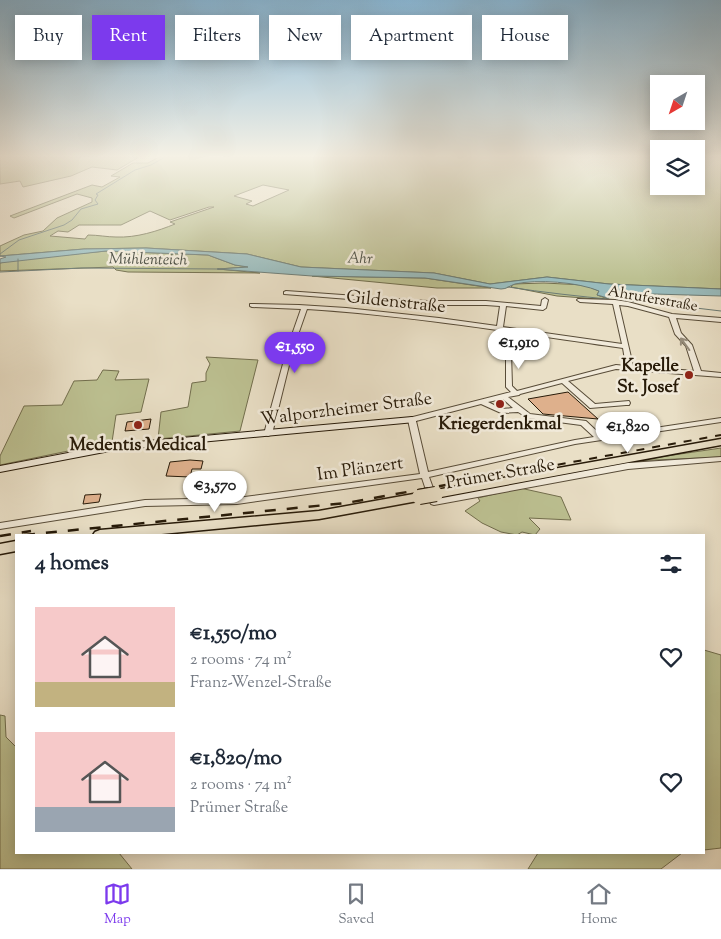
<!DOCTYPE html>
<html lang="en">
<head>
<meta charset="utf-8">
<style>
  :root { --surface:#fff; --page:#f6f6f7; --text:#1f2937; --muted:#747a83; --line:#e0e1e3; --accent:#7c3aed }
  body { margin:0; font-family:"Sorts Mill Goudy",serif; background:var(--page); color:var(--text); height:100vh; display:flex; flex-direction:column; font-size:19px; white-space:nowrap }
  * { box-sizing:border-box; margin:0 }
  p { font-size:16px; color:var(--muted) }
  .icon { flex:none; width:28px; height:28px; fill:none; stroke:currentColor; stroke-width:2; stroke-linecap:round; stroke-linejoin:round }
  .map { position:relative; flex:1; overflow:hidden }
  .details { position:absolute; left:15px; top:534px; width:690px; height:320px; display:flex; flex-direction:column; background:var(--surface); border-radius:0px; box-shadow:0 2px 12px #0003 }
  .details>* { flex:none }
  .guide { position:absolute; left:15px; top:15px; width:691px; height:45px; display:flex; gap:10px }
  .needle { width:32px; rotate:219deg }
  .buttons { position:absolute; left:650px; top:75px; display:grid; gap:10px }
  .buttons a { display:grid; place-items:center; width:55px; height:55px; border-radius:0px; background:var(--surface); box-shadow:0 2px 12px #0003; font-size:25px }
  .price { position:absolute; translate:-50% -42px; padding:0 11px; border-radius:18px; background:#fff; color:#222; font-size:16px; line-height:32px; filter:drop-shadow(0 1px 2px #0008) }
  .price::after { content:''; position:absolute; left:50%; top:30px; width:15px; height:11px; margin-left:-8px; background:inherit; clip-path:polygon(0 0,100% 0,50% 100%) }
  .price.on { background:var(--accent); color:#fff }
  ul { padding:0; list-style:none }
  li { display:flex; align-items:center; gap:15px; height:125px; padding:0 20px }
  li span { display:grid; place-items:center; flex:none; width:140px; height:100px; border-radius:0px; color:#555 }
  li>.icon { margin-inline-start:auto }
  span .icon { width:60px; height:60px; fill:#fffc; stroke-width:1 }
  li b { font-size:21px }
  h2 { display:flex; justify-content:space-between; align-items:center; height:60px; padding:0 20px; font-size:21px }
  .chip { padding:0 18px; border-radius:0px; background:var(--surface); box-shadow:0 2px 12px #0003; font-size:18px; line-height:45px }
  .chip.on { background:var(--accent); color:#fff }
  .menu { display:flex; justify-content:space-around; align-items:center; height:70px; border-top:1px solid var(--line); background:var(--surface); font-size:14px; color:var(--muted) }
  .menu a { display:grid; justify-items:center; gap:2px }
  .menu .on { color:var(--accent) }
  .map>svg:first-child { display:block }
</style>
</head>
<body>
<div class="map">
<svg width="721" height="869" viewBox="0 0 721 869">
  <rect width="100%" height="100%" fill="#e9dfc6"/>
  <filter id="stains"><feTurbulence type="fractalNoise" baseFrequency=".004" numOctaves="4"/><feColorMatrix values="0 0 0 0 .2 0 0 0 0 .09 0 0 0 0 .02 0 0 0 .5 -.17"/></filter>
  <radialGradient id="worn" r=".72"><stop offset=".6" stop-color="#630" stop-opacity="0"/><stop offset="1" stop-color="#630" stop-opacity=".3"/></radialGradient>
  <g fill="#bcc091" stroke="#726e4d" fill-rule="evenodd">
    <path d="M0,157H139L117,170L92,167L71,176L23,187L20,181L0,184Z"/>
    <path d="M159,157H659V186H696V157H721V289L609,284L547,277L490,284L434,273L301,267L247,254L146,248L84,249L0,256V246L24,235L43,231L57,218L92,202V198L77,194L14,218L10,216L92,185L102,187L120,177L111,176L133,163H148ZM263,185L289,190L253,206L246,204L252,201L234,196ZM209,207H214L170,222L175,224C158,231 136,238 116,237C107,237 98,235 88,235L85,239L50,236L58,231L68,232L79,225H121L150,211L170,220Z"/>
    <path d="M106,251L208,255L235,265L249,267L218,269L260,273L128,272L116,270L113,267L0,271V263L12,260Z"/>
    <path d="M312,276L425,278L491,288H437Z"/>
    <path d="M544,283L585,285L599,291L597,295L611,300L557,296L511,287L513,284Z"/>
    <path d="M206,357L258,360L240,431L158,439L161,412L188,407L192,383L206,381V373L210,364Z"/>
    <path d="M103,370L119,371L115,380L149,379L141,412L116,415L112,442L0,465V456L24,406L62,405L74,381L97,380Z"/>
    <path d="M721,448V457L633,461Z"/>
    <path d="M520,488L561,497L571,520L529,518L540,529L535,535L522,532L517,535L501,532L482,523L465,511L480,501L478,498Z"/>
    <path d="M704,650L721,655V848L704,850Z"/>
    <path d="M0,715L5,716L6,737L16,747V852L119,853L132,869H0Z"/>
    <path d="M538,853V852L682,853L661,869H528Z"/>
  </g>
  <path fill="#99bbbc" stroke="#6c7b74" d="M146,248L247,254L301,267L434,273L490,284L547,277L609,284L721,289V296L621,293L608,298L597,295L599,291C578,282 537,279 515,284C509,286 507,289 501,289L425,278L312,276L217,269L248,267L235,265L208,255L106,251L0,263V259L6,257L0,256L84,249Z"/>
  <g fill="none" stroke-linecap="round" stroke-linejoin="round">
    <g stroke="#6c7b74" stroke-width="1">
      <path d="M0,254L19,240L64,225L72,220L81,209L98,204L95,200L98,195L96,194L135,170L151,165L165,157"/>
      <path d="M18,259V271"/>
      <path d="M0,272L82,268L218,269"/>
      <path d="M508,287C579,298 650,302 721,311"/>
    </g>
  </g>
  <g fill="#deb08c" stroke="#281b09">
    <path d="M568,392L598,419L543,414L528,399Z"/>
    <path d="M151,419L149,429L125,431L127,422Z"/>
    <path d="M190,460L203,461L201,469H192L190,477L166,476L170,462Z"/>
    <path d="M101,494L99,502L83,504L85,495Z"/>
  </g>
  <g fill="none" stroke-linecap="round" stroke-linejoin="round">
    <defs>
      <path id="street" d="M286,291L427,301H486L541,306L542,300L545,298L548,300L546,308L543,310L506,306L503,327L622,344L613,304L580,302L577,300L578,299L615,300L628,302L672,314L721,318V322L676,318L681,333L692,345L701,371L721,373V377L616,369L568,381L595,404L629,401L630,403L629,405H626L590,408L562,383L520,394L519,395L508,397L530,414L586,421L602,436L721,418V422L575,444L429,477L437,499L628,463L721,457V461L628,469L434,505L431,504L430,502L422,478L237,504L145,506L0,529V523L145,500L237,498L420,474L408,420L409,418L511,392L506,387V351H510L511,352L512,386L517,391L616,365L626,366L623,348C517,333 413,316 307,309L293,349L272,434L268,436L264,434L287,349L301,309L252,307L250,306V304L299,305L346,308L439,318L497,326L500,306L486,305H427L284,294V292ZM619,305L628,306L669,317L675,334L686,346L694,371L633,366ZM502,399H503L513,408L502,409L488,402ZM481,404L501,413L518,412L528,418L581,425L594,437L575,440L428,472L416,421Z"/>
      <path id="secondary" d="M412,417L417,420L415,422L115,450L0,472V466L115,444Z"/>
      <g id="primary">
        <path d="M721,439V445L436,498L432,497L430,494L432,491L436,490Z"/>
        <path d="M419,493L423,494L425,497L423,500L319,519L151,535H93L95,532L100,530L319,511Z"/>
        <path d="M16,541V551L0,554V544Z"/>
      </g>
    </defs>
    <use href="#street" stroke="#584c38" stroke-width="2"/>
    <use href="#secondary" stroke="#281b09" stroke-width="2"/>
    <use href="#primary" stroke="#281b09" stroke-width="3"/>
    <use href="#street" fill="#f1eada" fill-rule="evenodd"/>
    <use href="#secondary" fill="#f1eada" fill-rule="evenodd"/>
    <use href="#primary" fill="#e9dfc6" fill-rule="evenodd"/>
    <path stroke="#281b09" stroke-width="2" stroke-dasharray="8 8" stroke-linecap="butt" d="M479,479L721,435"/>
    <g stroke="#281b09" stroke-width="2.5" stroke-dasharray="11 11" stroke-linecap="butt">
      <path d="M24,535L346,503L485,478"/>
      <path d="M0,536L31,531"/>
    </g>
    <defs>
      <path id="primary-bridge" d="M419,497L436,494"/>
    </defs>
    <use href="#primary-bridge" stroke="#281b09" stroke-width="16" stroke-linecap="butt"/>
    <use href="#primary-bridge" stroke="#e9dfc6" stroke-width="14"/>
  </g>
  <defs><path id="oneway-shaft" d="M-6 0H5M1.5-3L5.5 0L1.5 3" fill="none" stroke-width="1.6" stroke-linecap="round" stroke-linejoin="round" transform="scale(1.25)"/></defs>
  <use stroke="#978d7c" href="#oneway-shaft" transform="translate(685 344) rotate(-126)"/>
  <linearGradient id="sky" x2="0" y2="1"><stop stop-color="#88b7d6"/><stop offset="0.56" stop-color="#f5f1e5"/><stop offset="1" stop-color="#f5f1e5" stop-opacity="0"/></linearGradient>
  <rect width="721" height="279" fill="url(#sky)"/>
  <g fill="#8f2418" stroke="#f1eada" stroke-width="2">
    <circle cx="689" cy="375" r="5"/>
    <circle cx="500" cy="404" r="5"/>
    <circle cx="138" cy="425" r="5"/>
  </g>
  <g text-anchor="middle" stroke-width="5" stroke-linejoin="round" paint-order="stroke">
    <g font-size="15" fill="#281b09" stroke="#f1eada">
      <text transform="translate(653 298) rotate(10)" y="5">Ahruferstraße</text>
    </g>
    <g font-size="16" font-style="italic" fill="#505348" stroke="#f1eada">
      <text transform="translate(360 257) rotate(2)" y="6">Ahr</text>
      <text transform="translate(148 258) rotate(1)" y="6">Mühlenteich</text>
    </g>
    <g font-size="18" fill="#281b09" stroke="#f1eada">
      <text transform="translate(396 301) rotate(6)" y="6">Gildenstraße</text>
      <text transform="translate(346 408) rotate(-7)" y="6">Walporzheimer Straße</text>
      <text transform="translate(360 468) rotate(-8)" y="6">Im Plänzert</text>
      <text transform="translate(500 473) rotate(-10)" y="6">Prümer Straße</text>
    </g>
    <g font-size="18" font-weight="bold" fill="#281b09" stroke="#f1eada">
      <text x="679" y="371" text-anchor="end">Kapelle<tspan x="679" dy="21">St. Josef</tspan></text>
      <text x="500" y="429">Kriegerdenkmal</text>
      <text x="138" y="450">Medentis Medical</text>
    </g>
  </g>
  <rect width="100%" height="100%" filter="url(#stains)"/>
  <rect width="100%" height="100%" fill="url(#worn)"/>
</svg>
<div class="buttons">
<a><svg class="needle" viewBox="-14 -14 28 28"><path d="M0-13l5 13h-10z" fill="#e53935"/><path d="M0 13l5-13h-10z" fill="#747a83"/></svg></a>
<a><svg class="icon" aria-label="layers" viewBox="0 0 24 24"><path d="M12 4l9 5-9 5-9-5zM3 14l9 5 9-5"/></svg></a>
</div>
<b class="price" style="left:519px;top:370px">€1,910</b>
<b class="price on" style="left:295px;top:374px">€1,550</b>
<b class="price" style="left:628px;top:454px">€1,820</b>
<b class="price" style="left:215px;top:513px">€3,570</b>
<div class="guide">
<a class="chip">Buy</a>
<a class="chip on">Rent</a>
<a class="chip">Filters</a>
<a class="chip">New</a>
<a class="chip">Apartment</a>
<a class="chip">House</a>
</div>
<section class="details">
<h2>4 homes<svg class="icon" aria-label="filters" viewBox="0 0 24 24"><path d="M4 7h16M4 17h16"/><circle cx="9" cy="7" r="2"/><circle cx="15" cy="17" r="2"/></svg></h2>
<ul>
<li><span style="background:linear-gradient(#f6c9c9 75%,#c2b280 0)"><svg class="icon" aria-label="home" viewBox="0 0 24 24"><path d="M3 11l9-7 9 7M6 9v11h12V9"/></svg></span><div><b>€1,550/mo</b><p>2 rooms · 74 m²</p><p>Franz-Wenzel-Straße</p></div><svg class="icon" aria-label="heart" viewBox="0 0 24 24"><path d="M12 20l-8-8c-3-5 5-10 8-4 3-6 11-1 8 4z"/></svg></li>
<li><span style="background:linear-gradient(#f6c9c9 75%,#9aa5b1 0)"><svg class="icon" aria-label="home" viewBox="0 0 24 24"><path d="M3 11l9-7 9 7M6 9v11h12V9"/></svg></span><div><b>€1,820/mo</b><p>2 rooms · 74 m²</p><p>Prümer Straße</p></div><svg class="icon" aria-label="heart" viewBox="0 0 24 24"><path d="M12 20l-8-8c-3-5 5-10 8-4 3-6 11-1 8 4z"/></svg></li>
</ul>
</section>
</div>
<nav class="menu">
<a class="on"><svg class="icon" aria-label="map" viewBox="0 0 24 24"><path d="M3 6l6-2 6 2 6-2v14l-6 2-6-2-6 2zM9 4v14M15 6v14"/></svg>Map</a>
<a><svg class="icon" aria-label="saved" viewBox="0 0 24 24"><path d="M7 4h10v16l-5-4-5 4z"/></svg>Saved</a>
<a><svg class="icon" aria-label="home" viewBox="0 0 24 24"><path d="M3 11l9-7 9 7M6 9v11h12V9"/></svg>Home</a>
</nav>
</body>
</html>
